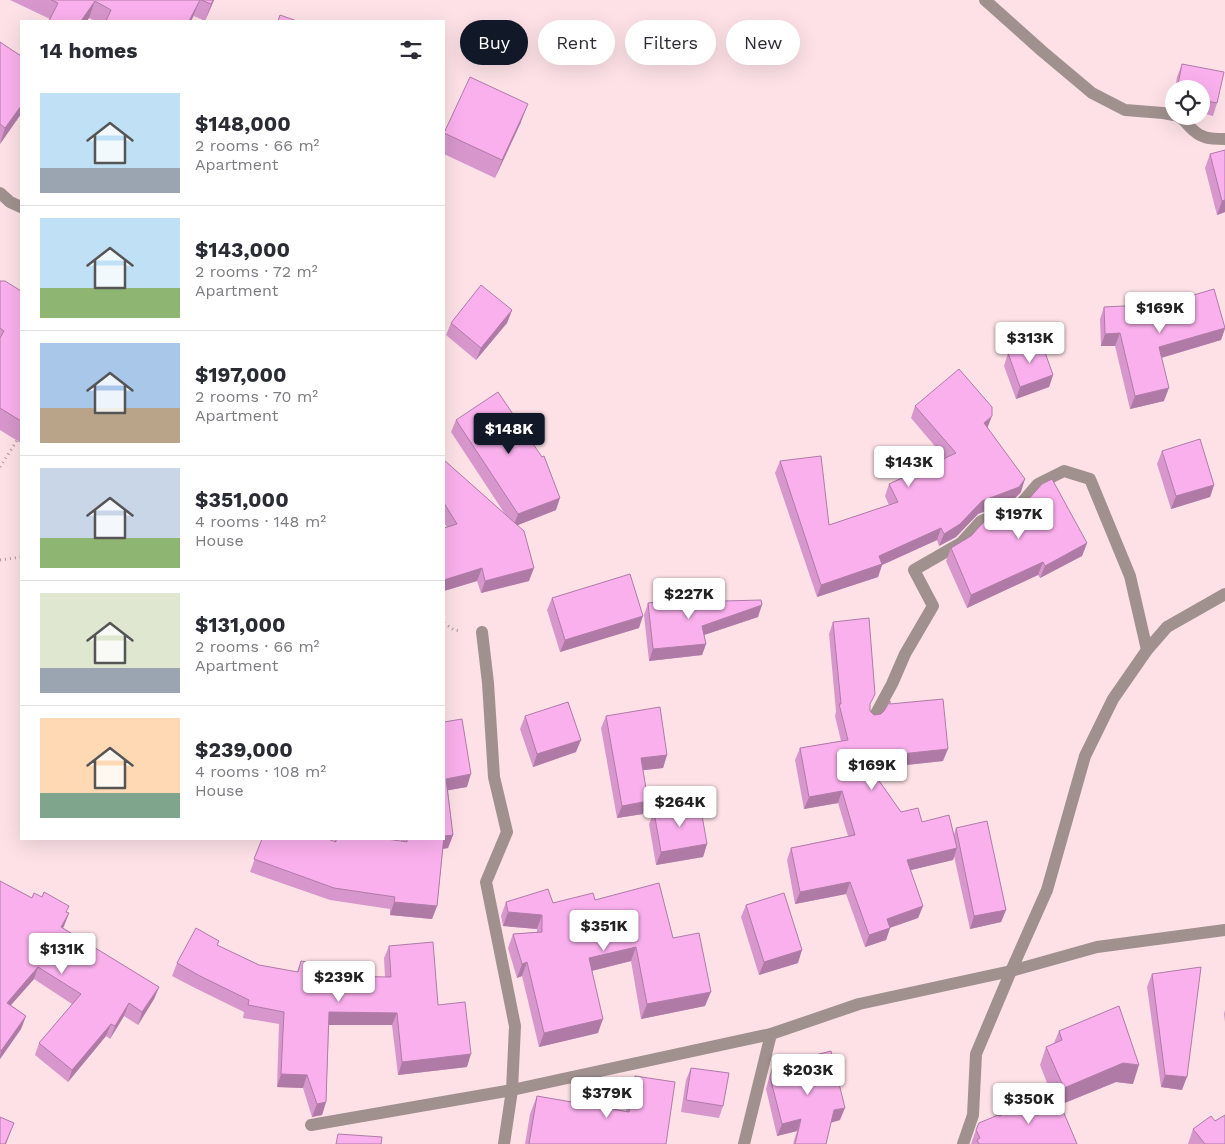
<!DOCTYPE html>
<html lang="en">
<head>
<meta charset="utf-8">
<style>
  :root { --surface:#fff; --page:#f2f2f3; --text:#2b2b33; --muted:#7c7c81; --line:#e1e1e2; --accent:#111827 }
  body { margin:0; font-family:"Work Sans",sans-serif; background:var(--page); color:var(--text); height:100vh; display:flex; flex-direction:column; font-size:19px; white-space:nowrap }
  * { box-sizing:border-box; margin:0 }
  p { font-size:16px; color:var(--muted) }
  .icon { flex:none; width:28px; height:28px; fill:none; stroke:currentColor; stroke-width:2; stroke-linecap:round; stroke-linejoin:round }
  .map { position:relative; flex:1; overflow:hidden }
  .side { position:absolute; left:20px; top:20px; width:425px; height:820px; display:flex; flex-direction:column; background:var(--surface); border-radius:0px; box-shadow:0 5px 20px #0002 }
  .side>* { flex:none }
  .hud { position:absolute; left:460px; top:20px; width:475px; height:45px; display:flex; gap:10px }
  .buttons { position:absolute; left:1165px; top:80px; display:grid; gap:10px }
  .buttons a { display:grid; place-items:center; width:45px; height:45px; border-radius:50%; background:var(--surface); box-shadow:0 5px 20px #0002; font-size:25px }
  .price { position:absolute; translate:-50% -42px; padding:0 11px; border-radius:5px; background:#fff; color:#222; font-size:16px; line-height:32px; filter:drop-shadow(0 1px 2px #0008) }
  .price::after { content:''; position:absolute; left:50%; top:30px; width:15px; height:11px; margin-left:-8px; background:inherit; clip-path:polygon(0 0,100% 0,50% 100%) }
  .price.active { background:var(--accent); color:#fff }
  ul { padding:0; list-style:none }
  li { display:flex; align-items:center; gap:15px; height:125px; padding:0 20px }
  li+li { border-top:1px solid var(--line) }
  li span { display:grid; place-items:center; flex:none; width:140px; height:100px; border-radius:0px; color:#555 }
  li>.icon { margin-inline-start:auto }
  span .icon { width:60px; height:60px; fill:#fffc; stroke-width:1 }
  li b { font-size:21px }
  h2 { display:flex; justify-content:space-between; align-items:center; height:60px; padding:0 20px; font-size:21px }
  .chip { padding:0 18px; border-radius:22px; background:var(--surface); box-shadow:0 5px 20px #0002; font-size:18px; line-height:45px }
  .chip.active { background:var(--accent); color:#fff }
  .map>svg:first-child { display:block }
</style>
</head>
<body>
<div class="map">
<svg width="1225" height="1144" viewBox="0 0 1225 1144">
  <rect width="100%" height="100%" fill="#fde1e7"/>
  <g fill="none" stroke-linecap="round" stroke-linejoin="round">
    <g stroke="#ad979c" stroke-width="3" stroke-dasharray="1 4" stroke-linecap="butt">
      <path d="M0,467L21,434"/>
      <path d="M0,560L21,557"/>
      <path d="M444,623L454,630L461,631"/>
    </g>
    <g stroke="#a0918e" stroke-width="12">
      <path d="M985,0L1042,51L1092,93L1125,110L1163,113L1174,115"/>
      <path d="M1177,116C1183,118 1186,123 1190,127C1201,139 1210,139 1225,139"/>
      <path d="M0,193L10,202L21,207"/>
      <path d="M482,632L488,683L494,777L507,832L486,882L515,1026L512,1090L504,1144"/>
      <path d="M873,719L892,684L905,654L933,606L914,570L961,543L981,521L1019,506L1038,484L1064,471L1090,479L1130,576L1147,650"/>
      <path d="M311,1125L512,1090L771,1034L859,1004L1011,971L1097,947L1225,930"/>
      <path d="M744,1144L771,1034"/>
      <path d="M963,1144L973,1115L976,1054L1011,971L1047,890L1085,756L1113,699L1147,650L1167,627L1225,594"/>
    </g>
  </g>
  <g fill="#d797cc">
    <path d="M10,0H214L205,21L194,16L191,21H95L89,18L50,19Z"/>
    <path d="M0,42L21,56V114L0,144Z"/>
    <path d="M1182,64L1217,103L1213,116L1201,113V89H1175L1177,77Z"/>
    <path d="M1174,94V107L1171,106Z"/>
    <path d="M521,122L495,178L444,154V132Z"/>
    <path d="M1225,150V212L1217,215L1205,168L1210,154Z"/>
    <path d="M0,281L21,291V443L0,430Z"/>
    <path d="M1104,307L1225,326V329L1221,340L1161,358L1164,401L1130,409L1115,346H1101L1100,319Z"/>
    <path d="M512,310L507,323L476,360L446,335L451,323Z"/>
    <path d="M1008,353L1053,375L1049,387L1016,399L1004,366Z"/>
    <path d="M915,406L988,428L1021,492L1014,499L978,514L956,537L939,546L937,540L882,565L878,577L817,597L775,473L780,461L829,525L889,505L885,496L889,484L945,458L911,418Z"/>
    <path d="M456,420L556,510L518,525L529,581L481,593L477,581L444,591V528L447,527L444,523V460L505,514L451,432Z"/>
    <path d="M1162,451L1214,485L1210,497L1171,509L1157,464Z"/>
    <path d="M1087,543L1082,556L1040,578L1038,575L967,608L946,561L951,548Z"/>
    <path d="M552,598L639,628L560,652L547,610Z"/>
    <path d="M687,602L758,617L704,635L706,644L702,655L649,661L644,615L648,603Z"/>
    <path d="M833,622L870,707V711L874,715L881,714L890,704L943,761L871,769L901,812L922,822L954,834L956,828L1006,910L1001,922L970,929L954,856L953,860L910,870L923,906L918,918L890,928L886,940L865,947L846,894L795,904L787,860L791,848L848,836L838,803L804,809L795,760L800,748L841,741L835,716L836,712L829,634Z"/>
    <path d="M525,716L576,752L533,767L520,729Z"/>
    <path d="M606,716L667,755L663,768L643,770L648,801L643,814L617,818L601,728Z"/>
    <path d="M444,722L467,787L448,790L453,835L448,848L443,849L437,906L432,919L390,915V909L330,900L250,872L262,839L334,841L335,839H387L401,841V839H444Z"/>
    <path d="M654,812L707,844L703,857L656,865L649,824Z"/>
    <path d="M0,881L32,898L69,913L63,928L159,987L154,999L138,1025L124,1016L110,1039L106,1036L68,1082L35,1055L39,1043L72,1004L34,979L11,1005L26,1016L21,1029L0,1059Z"/>
    <path d="M595,900L673,938L705,1006L641,1019L631,961L592,971L598,1033L539,1047L522,976L517,978L508,948L513,934L537,932V929L503,926L501,916L506,902L553,903Z"/>
    <path d="M746,905L798,963L759,975L741,917Z"/>
    <path d="M217,945L259,965L297,972L301,961L323,976L385,977L384,958L389,946L438,1005L467,1067L398,1075L392,1025H329L326,1102L322,1115L312,1117L303,1088L277,1087L279,1024L243,1018L244,1012L195,988L172,976L177,963Z"/>
    <path d="M1152,974L1182,1090L1161,1087L1147,987Z"/>
    <path d="M1225,1010V1022L1224,1014Z"/>
    <path d="M1059,1031L1133,1084L1116,1082L1060,1105L1077,1144H971L976,1130L999,1116L1051,1093L1040,1065L1046,1047L1054,1043Z"/>
    <path d="M773,1066L840,1120L831,1122L826,1144H793L797,1131L777,1136L766,1089L769,1078Z"/>
    <path d="M691,1068L723,1106L719,1118L681,1112L686,1080Z"/>
    <path d="M635,1076L666,1144H525L530,1114L537,1096L626,1111L628,1095Z"/>
    <path d="M1215,1121L1225,1144H1188L1193,1129Z"/>
  </g>
  <g fill="#af7ba6">
    <path d="M200,0L191,21H189Z"/>
    <path d="M213,0H214L205,21L211,4Z"/>
    <path d="M95,1L89,18L87,21H81Z"/>
    <path d="M528,104L521,122L495,178L502,160Z"/>
    <path d="M21,106V114L0,144L5,128Z"/>
    <path d="M1225,200V212L1217,215L1222,201Z"/>
    <path d="M512,310L507,323L476,360L481,348Z"/>
    <path d="M1225,328L1221,340L1154,360L1159,347Z"/>
    <path d="M1120,333L1115,346H1101L1105,334Z"/>
    <path d="M1053,375L1049,387L1016,399L1020,387Z"/>
    <path d="M1169,388L1164,401L1130,409L1135,396Z"/>
    <path d="M992,416L987,429L984,423Z"/>
    <path d="M1025,479L1021,492L1014,499L978,514L956,537L939,546L944,534L982,501Z"/>
    <path d="M1214,485L1210,497L1171,509L1176,496Z"/>
    <path d="M560,498L556,510L513,527L518,514Z"/>
    <path d="M941,528L937,540L882,565L878,577L817,597L821,585L879,556Z"/>
    <path d="M1087,543L1082,556L1040,578L1045,566Z"/>
    <path d="M1043,562L1038,575L967,608L971,595Z"/>
    <path d="M482,568L477,581L444,591V580Z"/>
    <path d="M534,568L529,581L481,593L485,581Z"/>
    <path d="M762,605L758,617L698,637L702,626Z"/>
    <path d="M643,616L639,628L560,652L565,640Z"/>
    <path d="M706,644L702,655L649,661L653,649Z"/>
    <path d="M581,740L576,752L533,767L537,754Z"/>
    <path d="M948,749L943,761L859,770L863,758Z"/>
    <path d="M667,755L663,768L636,771L641,758Z"/>
    <path d="M471,774L467,787L444,791L446,779Z"/>
    <path d="M842,791L838,803L804,809L809,797Z"/>
    <path d="M648,801L643,814L617,818L622,806Z"/>
    <path d="M453,835L448,848L440,849L444,836Z"/>
    <path d="M707,844L703,857L656,865L661,852Z"/>
    <path d="M957,848L953,860L903,872L907,860Z"/>
    <path d="M850,882L846,894L795,904L800,892Z"/>
    <path d="M394,902L437,906L432,919L390,915Z"/>
    <path d="M923,906L918,918L883,930L887,919Z"/>
    <path d="M1006,910L1001,922L970,929L974,916Z"/>
    <path d="M508,912L542,915L537,929L503,926Z"/>
    <path d="M69,913L64,926L57,940L61,927Z"/>
    <path d="M890,928L886,940L865,947L869,935Z"/>
    <path d="M636,947L631,961L583,973L589,958Z"/>
    <path d="M802,950L798,963L759,975L764,962Z"/>
    <path d="M527,962L522,976L517,978L522,964Z"/>
    <path d="M38,967L34,979L2,1015L7,1003Z"/>
    <path d="M159,987L154,999L138,1025L142,1012Z"/>
    <path d="M711,992L705,1006L641,1019L647,1004Z"/>
    <path d="M129,1003L124,1016L110,1039L115,1026Z"/>
    <path d="M329,1012L397,1013L392,1025H325Z"/>
    <path d="M26,1016L21,1029L0,1059V1055L1,1051Z"/>
    <path d="M603,1019L598,1033L539,1047L544,1033Z"/>
    <path d="M111,1024L106,1036L68,1082L72,1070Z"/>
    <path d="M471,1054L467,1067L398,1075L402,1062Z"/>
    <path d="M1123,1063L1139,1065L1133,1084L1116,1082L1057,1106L1064,1088Z"/>
    <path d="M281,1074L307,1075L303,1088L277,1087Z"/>
    <path d="M1165,1075L1187,1077L1182,1090L1161,1087Z"/>
    <path d="M326,1102L322,1115L312,1117L317,1104Z"/>
    <path d="M845,1108L840,1120L830,1123L834,1110Z"/>
    <path d="M801,1119L797,1131L777,1136L782,1124Z"/>
    <path d="M14,1123L6,1144H5Z"/>
  </g>
  <g fill="#fab0ed" stroke="#af7ba6">
    <path d="M51,0H200L189,21H106L111,10L95,1L81,21H49L58,3Z"/>
    <path d="M201,0H213L211,4Z"/>
    <path d="M280,15L297,21H278Z"/>
    <path d="M0,42L21,56V106L5,128L0,124Z"/>
    <path d="M1182,64L1224,72L1217,103L1201,100V89H1177Z"/>
    <path d="M470,77L528,104L502,160L444,133Z"/>
    <path d="M1225,150V200L1222,201L1210,154Z"/>
    <path d="M0,281H5L21,291V421L0,408V338L4,331L0,328Z"/>
    <path d="M481,285L512,310L481,348L451,323Z"/>
    <path d="M1214,289L1225,328L1159,347L1169,388L1135,396L1120,333L1105,334L1104,307L1163,304Z"/>
    <path d="M1041,341L1053,375L1020,387L1008,353Z"/>
    <path d="M959,369L992,407V416L984,423L1025,479L1019,487L982,501L960,524L944,534L941,528L879,556L882,564L821,585L780,461L821,456L829,525L898,502L889,484L956,453L915,406Z"/>
    <path d="M498,392L542,457L544,456L560,498L518,514L456,420Z"/>
    <path d="M1200,439L1214,485L1176,496L1162,451Z"/>
    <path d="M444,460L524,531L534,568L485,581L482,568L444,580V528L457,524L444,503Z"/>
    <path d="M1052,479L1087,543L1045,566L1043,562L971,595L951,548L971,536L990,515L1027,501L1042,484Z"/>
    <path d="M630,574L643,616L565,640L552,598Z"/>
    <path d="M686,599L687,602L761,600L762,605L702,626L706,644L653,649L648,603Z"/>
    <path d="M869,618L875,694L870,704V711L874,715L881,714L884,711L890,701V704L943,699L948,749L863,758L901,812L918,808L922,822L949,815L957,848L907,860L923,906L887,919L890,928L869,935L850,882L800,892L791,848L855,835L842,791L809,797L800,748L848,740L839,704H841L833,622Z"/>
    <path d="M568,702L581,740L537,754L525,716Z"/>
    <path d="M660,707L667,755L641,758L648,801L622,806L606,716Z"/>
    <path d="M462,719L471,774L446,779L453,835L444,836L437,906L394,902L395,897L334,888L254,859L262,839H328L336,842V839H387L407,842V839H444V722Z"/>
    <path d="M700,804L707,844L661,852L654,812Z"/>
    <path d="M987,821L1006,910L974,916L956,828Z"/>
    <path d="M0,881L32,898L34,893L42,897L44,892L69,906L66,912L69,913L61,927L159,987L142,1012L129,1003L115,1026L111,1024L72,1070L39,1043L81,994L38,967L7,1003L26,1016L1,1051L0,1050Z"/>
    <path d="M659,883L673,938L699,933L711,992L647,1004L636,947L589,958L603,1019L544,1033L527,962L522,964L513,934L542,932V915L508,912L506,902L548,889L553,903L593,893L595,900Z"/>
    <path d="M784,893L802,950L764,962L746,905Z"/>
    <path d="M196,928L219,941L217,945L259,965L298,972L301,961L325,965L323,976L391,977L389,946L433,942L438,1005L465,1002L471,1054L402,1062L397,1013L329,1012L326,1102L317,1104L307,1075L281,1074L284,1012L248,1005L249,1000L200,976L177,963Z"/>
    <path d="M1201,967L1187,1077L1165,1075L1152,974Z"/>
    <path d="M1119,1006L1139,1065L1123,1063L1064,1088L1046,1047L1062,1040L1059,1031Z"/>
    <path d="M831,1051L845,1108L834,1110L826,1144H795L801,1119L782,1124L770,1077L773,1066Z"/>
    <path d="M691,1068L729,1073L723,1106L686,1100Z"/>
    <path d="M635,1076L675,1082L666,1144H529L537,1096L629,1112Z"/>
    <path d="M1055,1092L1077,1144H979L977,1140L980,1138L976,1130L979,1123L998,1115L999,1116Z"/>
    <path d="M1225,1115V1144H1205L1193,1129L1211,1116L1215,1121Z"/>
    <path d="M0,1117L14,1123L5,1144H0Z"/>
    <path d="M338,1134L382,1137L381,1144H336Z"/>
  </g>
</svg>
<div class="buttons">
<a><svg class="icon" aria-label="locate" viewBox="0 0 24 24"><circle cx="12" cy="12" r="6"/><path d="M12 2v4M12 18v4M2 12h4M18 12h4"/></svg></a>
</div>
<b class="price" style="left:1160px;top:334px">$169K</b>
<b class="price" style="left:1030px;top:364px">$313K</b>
<b class="price active" style="left:509px;top:455px">$148K</b>
<b class="price" style="left:909px;top:488px">$143K</b>
<b class="price" style="left:1019px;top:540px">$197K</b>
<b class="price" style="left:689px;top:620px">$227K</b>
<b class="price" style="left:872px;top:791px">$169K</b>
<b class="price" style="left:680px;top:828px">$264K</b>
<b class="price" style="left:604px;top:952px">$351K</b>
<b class="price" style="left:62px;top:975px">$131K</b>
<b class="price" style="left:339px;top:1003px">$239K</b>
<b class="price" style="left:808px;top:1096px">$203K</b>
<b class="price" style="left:607px;top:1119px">$379K</b>
<b class="price" style="left:1029px;top:1125px">$350K</b>
<div class="hud">
<a class="chip active">Buy</a>
<a class="chip">Rent</a>
<a class="chip">Filters</a>
<a class="chip">New</a>
</div>
<section class="side">
<h2>14 homes<svg class="icon" aria-label="filters" viewBox="0 0 24 24"><path d="M4 7h16M4 17h16"/><circle cx="9" cy="7" r="2"/><circle cx="15" cy="17" r="2"/></svg></h2>
<ul>
<li><span style="background:linear-gradient(#bfe0f5 75%,#9aa5b1 0)"><svg class="icon" aria-label="home" viewBox="0 0 24 24"><path d="M3 11l9-7 9 7M6 9v11h12V9"/></svg></span><div><b>$148,000</b><p>2 rooms · 66 m²</p><p>Apartment</p></div></li>
<li><span style="background:linear-gradient(#bfe0f5 70%,#8fb573 0)"><svg class="icon" aria-label="home" viewBox="0 0 24 24"><path d="M3 11l9-7 9 7M6 9v11h12V9"/></svg></span><div><b>$143,000</b><p>2 rooms · 72 m²</p><p>Apartment</p></div></li>
<li><span style="background:linear-gradient(#a9c7e8 65%,#b9a48a 0)"><svg class="icon" aria-label="home" viewBox="0 0 24 24"><path d="M3 11l9-7 9 7M6 9v11h12V9"/></svg></span><div><b>$197,000</b><p>2 rooms · 70 m²</p><p>Apartment</p></div></li>
<li><span style="background:linear-gradient(#c9d6e8 70%,#8fb573 0)"><svg class="icon" aria-label="home" viewBox="0 0 24 24"><path d="M3 11l9-7 9 7M6 9v11h12V9"/></svg></span><div><b>$351,000</b><p>4 rooms · 148 m²</p><p>House</p></div></li>
<li><span style="background:linear-gradient(#dfe7d0 75%,#9aa5b1 0)"><svg class="icon" aria-label="home" viewBox="0 0 24 24"><path d="M3 11l9-7 9 7M6 9v11h12V9"/></svg></span><div><b>$131,000</b><p>2 rooms · 66 m²</p><p>Apartment</p></div></li>
<li><span style="background:linear-gradient(#ffd9b3 75%,#7fa58c 0)"><svg class="icon" aria-label="home" viewBox="0 0 24 24"><path d="M3 11l9-7 9 7M6 9v11h12V9"/></svg></span><div><b>$239,000</b><p>4 rooms · 108 m²</p><p>House</p></div></li>
</ul>
</section>
</div>
</body>
</html>
